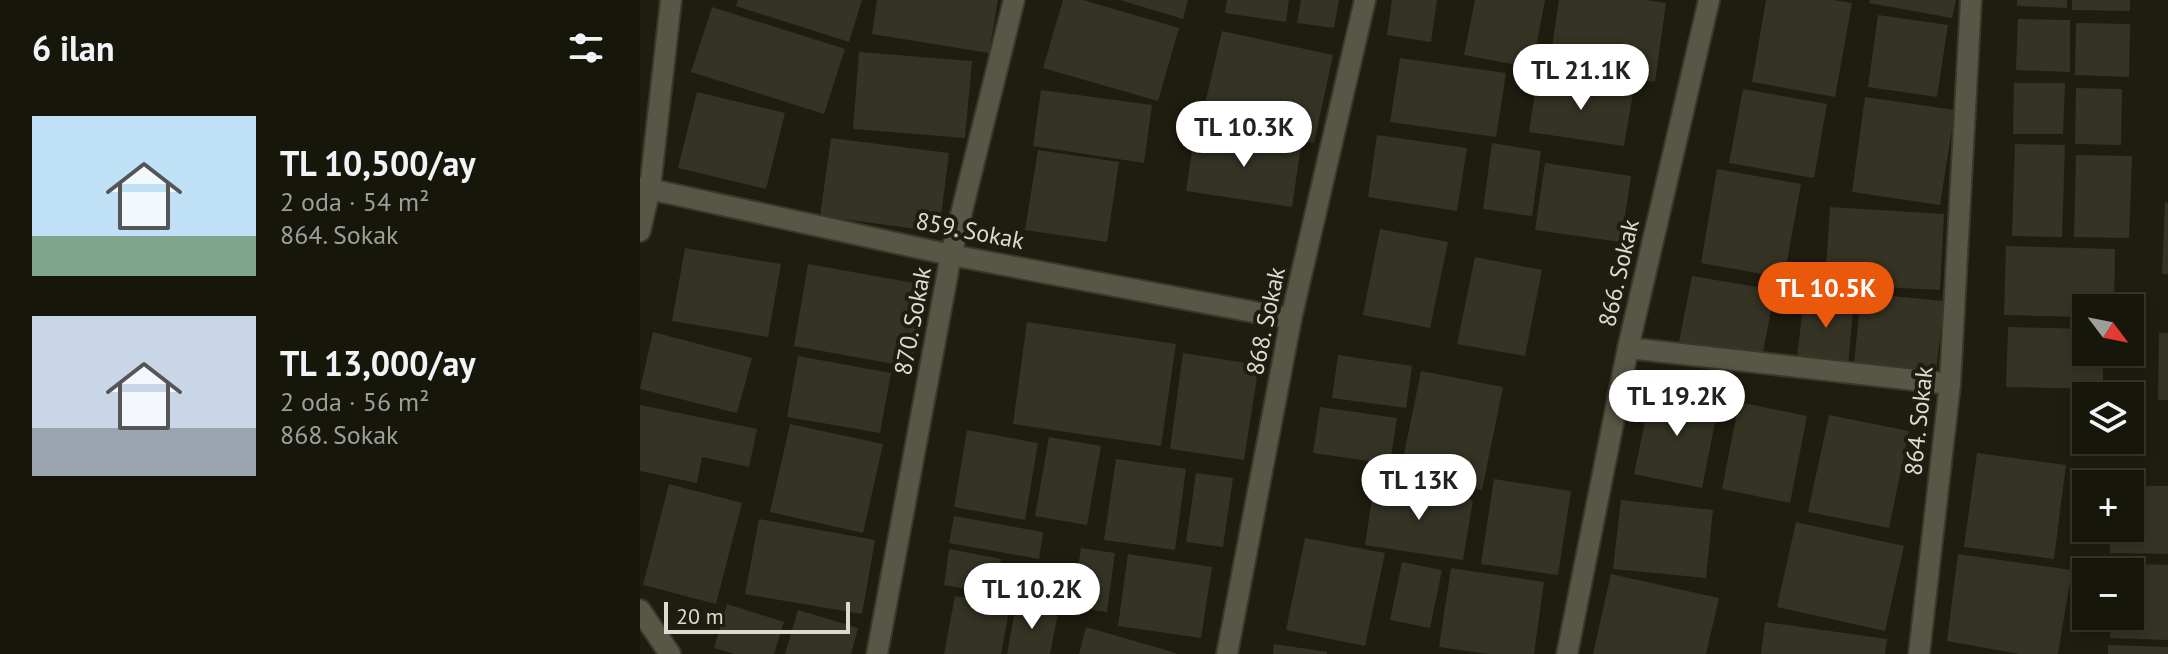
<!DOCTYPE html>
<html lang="tr">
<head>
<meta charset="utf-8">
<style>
  :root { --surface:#17160b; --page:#242319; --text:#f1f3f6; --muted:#9e9f9d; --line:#36352c; --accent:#ea580c }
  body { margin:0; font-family:"PT Sans",sans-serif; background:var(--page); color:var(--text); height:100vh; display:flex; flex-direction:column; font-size:30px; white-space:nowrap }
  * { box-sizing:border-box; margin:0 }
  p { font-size:26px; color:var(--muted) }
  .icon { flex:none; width:44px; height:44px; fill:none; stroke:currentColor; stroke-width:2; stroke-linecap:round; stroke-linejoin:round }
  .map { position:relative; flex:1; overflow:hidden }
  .side { display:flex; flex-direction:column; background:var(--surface); width:640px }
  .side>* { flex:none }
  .needle { width:52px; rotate:122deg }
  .fabs { position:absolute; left:1432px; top:294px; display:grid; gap:16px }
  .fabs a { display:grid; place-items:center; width:72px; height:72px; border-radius:0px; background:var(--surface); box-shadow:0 4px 12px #0003,0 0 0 2px var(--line); font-size:40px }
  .scale { position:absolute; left:24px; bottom:20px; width:186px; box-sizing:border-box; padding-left:8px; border:4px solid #dcdbd2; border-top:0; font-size:22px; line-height:28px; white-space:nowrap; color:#dcdbd2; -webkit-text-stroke:6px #1f1d0f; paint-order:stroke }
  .price { position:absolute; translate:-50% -68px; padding:0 18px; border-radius:28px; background:#fff; color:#222; font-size:26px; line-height:52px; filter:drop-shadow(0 2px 4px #0008) }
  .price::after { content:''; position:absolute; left:50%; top:48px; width:24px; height:18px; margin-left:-12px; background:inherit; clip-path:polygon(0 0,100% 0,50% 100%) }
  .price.on { background:var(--accent); color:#fff }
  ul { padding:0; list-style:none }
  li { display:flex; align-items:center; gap:24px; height:200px; padding:0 32px }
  li span { display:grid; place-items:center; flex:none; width:224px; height:160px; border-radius:0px; color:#555 }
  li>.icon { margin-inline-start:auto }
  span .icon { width:96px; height:96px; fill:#fffc; stroke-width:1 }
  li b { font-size:34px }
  h2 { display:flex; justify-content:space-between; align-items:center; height:96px; padding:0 32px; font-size:34px }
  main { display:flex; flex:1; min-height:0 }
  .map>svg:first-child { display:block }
</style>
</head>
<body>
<main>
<section class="side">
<h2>6 ilan<svg class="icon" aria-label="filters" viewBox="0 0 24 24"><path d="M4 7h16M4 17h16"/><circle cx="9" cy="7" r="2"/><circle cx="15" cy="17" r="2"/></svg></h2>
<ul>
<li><span style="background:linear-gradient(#bfe0f5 75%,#7fa58c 0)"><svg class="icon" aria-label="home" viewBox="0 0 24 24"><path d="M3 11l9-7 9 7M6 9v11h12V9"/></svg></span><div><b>TL 10,500/ay</b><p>2 oda · 54 m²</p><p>864. Sokak</p></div></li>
<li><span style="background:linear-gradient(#c9d6e8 70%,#9aa5b1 0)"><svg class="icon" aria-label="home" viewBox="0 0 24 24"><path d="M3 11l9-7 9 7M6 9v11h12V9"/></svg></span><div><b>TL 13,000/ay</b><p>2 oda · 56 m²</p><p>868. Sokak</p></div></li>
</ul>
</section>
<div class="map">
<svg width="1528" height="654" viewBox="0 0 1528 654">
  <rect width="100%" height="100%" fill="#1f1d0f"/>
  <g fill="#353324">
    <path d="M98,0H222L209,42L96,6Z"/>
    <path d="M237,0H358L349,53L232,34Z"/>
    <path d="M423,0H443L539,28L518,101L403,68Z"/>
    <path d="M480,0H548L543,19Z"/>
    <path d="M587,0H649L646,22L585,13Z"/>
    <path d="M661,0H699L694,28L657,23Z"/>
    <path d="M752,0H797L791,42L747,35Z"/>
    <path d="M835,0H905L892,68L824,55Z"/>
    <path d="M919,0H1006L1026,3L1015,82L909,67Z"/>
    <path d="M1126,0H1193L1212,3L1195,97L1112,82Z"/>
    <path d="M1230,0H1316L1312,18L1229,3Z"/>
    <path d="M1377,0H1427V8L1377,6Z"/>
    <path d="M1432,0H1490V11L1432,10Z"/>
    <path d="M72,7L205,49L184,114L51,72Z"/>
    <path d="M1238,15L1308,25L1297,97L1228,87Z"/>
    <path d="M1378,19L1430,20V72L1376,70Z"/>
    <path d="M1436,23L1490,24L1489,77L1435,75Z"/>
    <path d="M582,31L693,55L674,143L562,117Z"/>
    <path d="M219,52L332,61L325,138L213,129Z"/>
    <path d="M760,58L866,73L856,137L750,122Z"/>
    <path d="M897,79L993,93L984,146L889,132Z"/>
    <path d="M1374,83H1425L1423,134H1373Z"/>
    <path d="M1436,88L1482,89L1481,145L1435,144Z"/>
    <path d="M1103,89L1187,104L1174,178L1089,163Z"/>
    <path d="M401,90L512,105L504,163L393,146Z"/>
    <path d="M57,92L145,113L126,189L38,168Z"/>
    <path d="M1225,97L1315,110L1300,205L1212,192Z"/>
    <path d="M555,131L661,146L652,207L546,191Z"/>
    <path d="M737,135L827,148L817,211L728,197Z"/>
    <path d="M191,138L309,153L299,232L180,216Z"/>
    <path d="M852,143L901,151L892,216L843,209Z"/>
    <path d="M1375,144L1425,145L1422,237L1372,236Z"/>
    <path d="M398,150L479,162L467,242L385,230Z"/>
    <path d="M1436,155L1492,156L1489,238L1434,237Z"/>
    <path d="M905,163L991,176L981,242L895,230Z"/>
    <path d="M1077,169L1161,184L1144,278L1061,263Z"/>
    <path d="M1525,202L1528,203V274H1522Z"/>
    <path d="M1190,207L1304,214L1300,290L1185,284Z"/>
    <path d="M740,229L808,242L790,328L723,315Z"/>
    <path d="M1366,246L1475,249L1474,308H1446V317L1364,315Z"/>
    <path d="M45,248L141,264L128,337L32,321Z"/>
    <path d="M835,257L902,270L885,356L817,344Z"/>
    <path d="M168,264L285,285L271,367L154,346Z"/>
    <path d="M1052,276L1135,290L1122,357L1039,342Z"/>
    <path d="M1221,293L1304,301L1296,372L1214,365Z"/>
    <path d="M1164,295L1214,300L1208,364L1157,359Z"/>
    <path d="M387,322L536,344L521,446L373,424Z"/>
    <path d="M1368,327L1446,329V352H1463V389L1366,387Z"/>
    <path d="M13,332L112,358L97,413L0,389Z"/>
    <path d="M1519,333H1528V400H1518Z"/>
    <path d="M543,353L619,365L604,460L530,449Z"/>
    <path d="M698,355L772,366L766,408L692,398Z"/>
    <path d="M158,356L251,373L240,433L147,417Z"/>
    <path d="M781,371L863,387L842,490L760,474Z"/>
    <path d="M1012,388L1079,402L1062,488L994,474Z"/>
    <path d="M1099,402L1167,416L1150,503L1082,489Z"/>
    <path d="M0,405L117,429L109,467L62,457L57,483L0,471Z"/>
    <path d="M680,407L757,418L750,464L673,453Z"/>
    <path d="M1189,415L1269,431L1249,528L1168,512Z"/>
    <path d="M150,424L243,444L223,533L130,512Z"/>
    <path d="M327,430L398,443L385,520L314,507Z"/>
    <path d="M409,437L461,446L447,525L395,516Z"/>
    <path d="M1337,453L1426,465L1414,559L1324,547Z"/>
    <path d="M476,459L546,469L535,550L464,540Z"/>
    <path d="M556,473L593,478L583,547L546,542Z"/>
    <path d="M854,479L931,491L918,575L841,564Z"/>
    <path d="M29,484L102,503L76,604L3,585Z"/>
    <path d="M734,485L833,500L823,560L725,545Z"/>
    <path d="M1490,486H1528V554L1470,553V528H1490Z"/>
    <path d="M981,500L1073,510L1066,578L973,569Z"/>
    <path d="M314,516L403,532L399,559L309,543Z"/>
    <path d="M119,519L235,540L222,614L105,594Z"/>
    <path d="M1156,522L1264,546L1245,631L1137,607Z"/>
    <path d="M665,538L745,553L725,646L646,630Z"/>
    <path d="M441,548L475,553L467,612L432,607Z"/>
    <path d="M309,549L361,559L355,594L304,585Z"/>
    <path d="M488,554L572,567L561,638L478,626Z"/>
    <path d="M1318,554L1432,570L1418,654H1379L1307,641Z"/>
    <path d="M762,562L802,570L790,628L750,620Z"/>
    <path d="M1472,563L1528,565V640L1470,638L1471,616H1490V572H1472Z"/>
    <path d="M811,568L904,582L894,654H848L799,647Z"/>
    <path d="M971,574L1079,598L1066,654H953Z"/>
    <path d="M315,596L370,605L361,654H304Z"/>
    <path d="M87,604L144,622L134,654H94L74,648Z"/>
    <path d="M376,605L418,613L410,654H367Z"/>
    <path d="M158,610L218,628L211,654H145Z"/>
    <path d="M1125,622L1247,639L1245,654H1121Z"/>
    <path d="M446,627L536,653V654H439Z"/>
    <path d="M634,644L687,652V654H633Z"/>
    <path d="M1468,645L1528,647V654H1468Z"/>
  </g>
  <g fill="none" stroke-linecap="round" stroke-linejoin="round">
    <defs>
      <g id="street">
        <path d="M0,187L311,255L651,319"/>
        <path d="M0,231L10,188L31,0"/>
        <path d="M988,348L1310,384"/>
        <path d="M0,610L30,654"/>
        <path d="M237,654L311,255L374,0"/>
        <path d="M587,654L651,319L725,0"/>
        <path d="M927,654L988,348L1069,0"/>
        <path d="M1279,654L1310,384L1331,0"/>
      </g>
    </defs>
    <use href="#street" stroke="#39382a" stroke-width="24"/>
    <use href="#street" stroke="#585645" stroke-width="20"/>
  </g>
  <g text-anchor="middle" stroke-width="8" stroke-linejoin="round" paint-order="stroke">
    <g font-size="24" fill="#dcdbd2" stroke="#1f1d0f">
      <text transform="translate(330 231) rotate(11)" y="8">859. Sokak</text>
      <text transform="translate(979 273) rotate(-77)" y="8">866. Sokak</text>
      <text transform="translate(273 321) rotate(-79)" y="8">870. Sokak</text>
      <text transform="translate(626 321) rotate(-78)" y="8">868. Sokak</text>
      <text transform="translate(1279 421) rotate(-84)" y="8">864. Sokak</text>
    </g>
  </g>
</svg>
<div class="fabs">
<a><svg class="needle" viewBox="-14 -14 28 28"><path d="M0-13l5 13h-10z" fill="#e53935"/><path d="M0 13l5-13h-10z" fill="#9e9f9d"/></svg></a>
<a><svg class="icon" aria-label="layers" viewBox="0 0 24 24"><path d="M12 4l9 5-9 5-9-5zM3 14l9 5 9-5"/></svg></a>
<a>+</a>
<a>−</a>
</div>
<div class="scale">20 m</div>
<b class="price" style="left:941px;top:112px">TL 21.1K</b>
<b class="price" style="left:604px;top:169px">TL 10.3K</b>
<b class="price on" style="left:1186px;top:330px">TL 10.5K</b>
<b class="price" style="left:1037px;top:438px">TL 19.2K</b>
<b class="price" style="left:779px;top:522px">TL 13K</b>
<b class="price" style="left:392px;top:631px">TL 10.2K</b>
</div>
</main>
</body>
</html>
